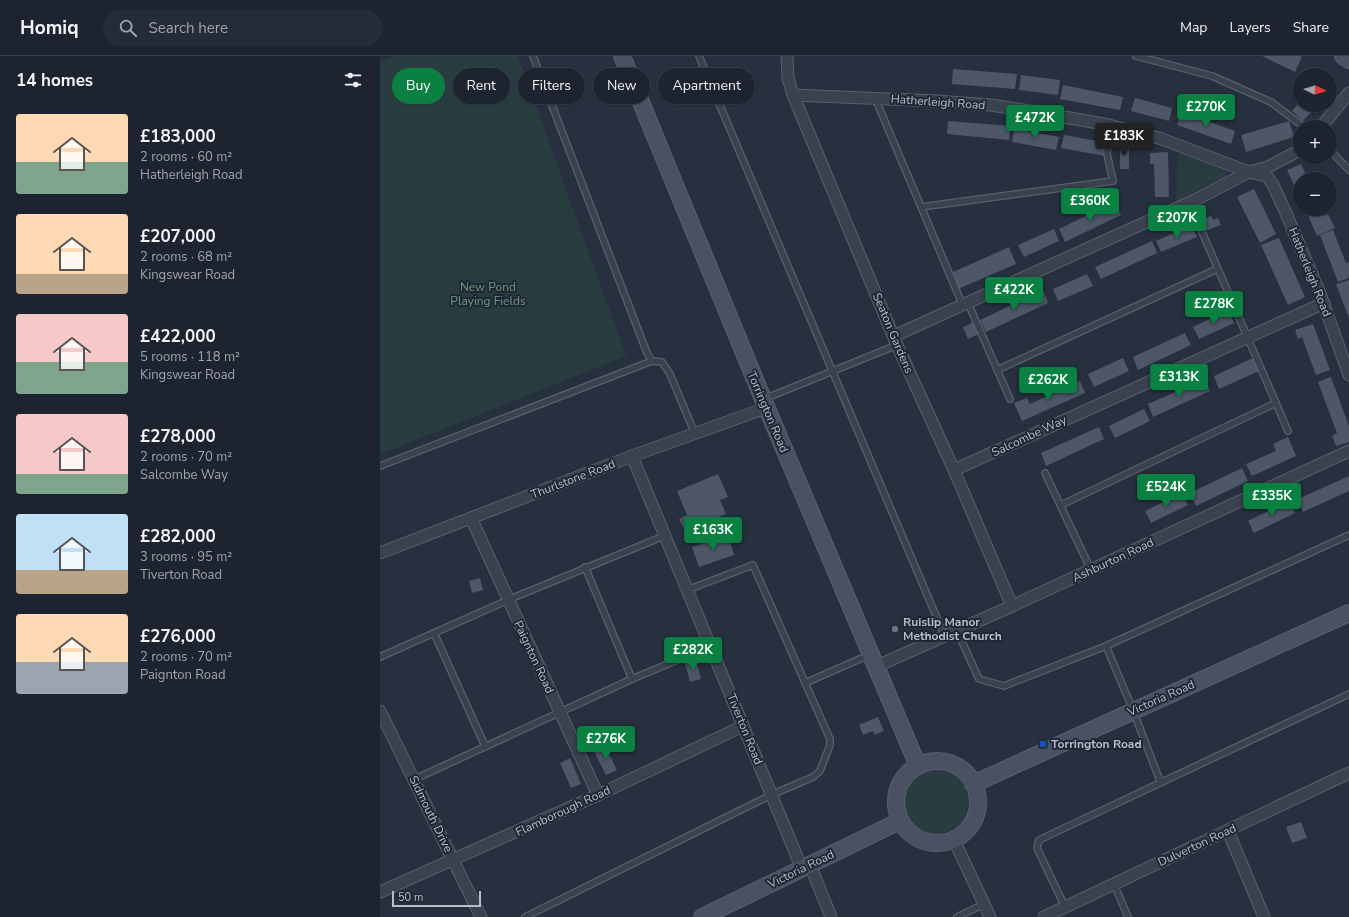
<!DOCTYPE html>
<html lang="en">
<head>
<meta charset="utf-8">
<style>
  :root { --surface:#1d242f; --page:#252c37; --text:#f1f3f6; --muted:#a0a4aa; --line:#3b414b; --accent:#0b8043 }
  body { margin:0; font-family:"Nunito Sans",sans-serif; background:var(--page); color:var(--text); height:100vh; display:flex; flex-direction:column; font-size:15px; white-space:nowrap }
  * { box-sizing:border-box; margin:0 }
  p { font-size:13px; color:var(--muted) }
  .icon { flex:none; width:22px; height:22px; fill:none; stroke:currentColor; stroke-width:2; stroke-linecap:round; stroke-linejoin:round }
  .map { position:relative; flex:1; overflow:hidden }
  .drawer { display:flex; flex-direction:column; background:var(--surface); width:380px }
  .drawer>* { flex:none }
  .guide { position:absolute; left:12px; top:12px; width:380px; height:36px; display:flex; gap:8px }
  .needle { width:26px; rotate:95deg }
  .tools { position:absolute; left:913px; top:12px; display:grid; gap:8px }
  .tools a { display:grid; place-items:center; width:44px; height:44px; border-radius:50%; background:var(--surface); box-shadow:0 1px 3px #0004,0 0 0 1px var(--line); font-size:20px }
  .scale { position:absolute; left:12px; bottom:10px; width:89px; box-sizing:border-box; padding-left:4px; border:2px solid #b7beca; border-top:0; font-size:11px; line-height:14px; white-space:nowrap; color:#b7beca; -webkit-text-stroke:3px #1f2735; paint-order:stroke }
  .price { position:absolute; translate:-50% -34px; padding:0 9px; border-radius:4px; background:var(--accent); color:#fff; font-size:13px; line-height:26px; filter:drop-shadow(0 1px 2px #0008) }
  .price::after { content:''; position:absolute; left:50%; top:24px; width:12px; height:9px; margin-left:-6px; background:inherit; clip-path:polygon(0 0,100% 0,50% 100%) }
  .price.on { background:#222; color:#fff }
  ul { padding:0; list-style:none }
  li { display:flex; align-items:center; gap:12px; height:100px; padding:0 16px }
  li span { display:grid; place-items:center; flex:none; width:112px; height:80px; border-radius:4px; color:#555 }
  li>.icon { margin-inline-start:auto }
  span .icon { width:48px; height:48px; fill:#fffc; stroke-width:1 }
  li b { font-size:17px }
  h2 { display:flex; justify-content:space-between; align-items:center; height:48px; padding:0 16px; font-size:17px }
  .chip { padding:0 14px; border-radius:18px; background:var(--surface); box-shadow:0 1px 3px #0004,0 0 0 1px var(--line); font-size:14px; line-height:36px }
  .chip.on { background:var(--accent); color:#fff }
  header { display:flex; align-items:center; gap:24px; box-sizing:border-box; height:56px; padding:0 20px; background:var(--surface); border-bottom:1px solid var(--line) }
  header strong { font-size:19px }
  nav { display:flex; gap:22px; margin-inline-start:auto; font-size:14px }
  .search { width:280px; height:36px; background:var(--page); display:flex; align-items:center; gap:10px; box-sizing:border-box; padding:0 14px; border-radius:22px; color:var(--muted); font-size:15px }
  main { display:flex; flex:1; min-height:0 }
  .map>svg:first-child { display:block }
</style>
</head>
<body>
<header>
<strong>Homiq</strong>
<div class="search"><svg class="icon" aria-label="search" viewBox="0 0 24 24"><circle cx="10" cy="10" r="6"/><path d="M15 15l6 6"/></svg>Search here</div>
<nav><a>Map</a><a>Layers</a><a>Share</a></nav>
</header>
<main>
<section class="drawer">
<h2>14 homes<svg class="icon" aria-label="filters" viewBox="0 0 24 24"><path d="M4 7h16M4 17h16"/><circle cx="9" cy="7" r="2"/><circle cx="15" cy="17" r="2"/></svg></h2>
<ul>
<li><span style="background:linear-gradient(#ffd9b3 60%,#7fa58c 0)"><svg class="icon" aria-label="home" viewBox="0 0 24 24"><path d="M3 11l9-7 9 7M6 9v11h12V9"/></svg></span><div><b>£183,000</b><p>2 rooms · 60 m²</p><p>Hatherleigh Road</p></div></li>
<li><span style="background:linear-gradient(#ffd9b3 75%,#b9a48a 0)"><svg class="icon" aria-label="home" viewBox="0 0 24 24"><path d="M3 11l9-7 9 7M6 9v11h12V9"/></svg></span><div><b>£207,000</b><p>2 rooms · 68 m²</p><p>Kingswear Road</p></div></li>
<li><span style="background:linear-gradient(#f6c9c9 60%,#7fa58c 0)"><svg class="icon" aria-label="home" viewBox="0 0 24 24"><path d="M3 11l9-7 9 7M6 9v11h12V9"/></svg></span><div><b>£422,000</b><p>5 rooms · 118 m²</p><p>Kingswear Road</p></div></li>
<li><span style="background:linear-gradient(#f6c9c9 75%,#7fa58c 0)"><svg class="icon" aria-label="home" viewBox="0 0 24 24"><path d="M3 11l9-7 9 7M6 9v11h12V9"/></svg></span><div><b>£278,000</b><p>2 rooms · 70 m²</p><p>Salcombe Way</p></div></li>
<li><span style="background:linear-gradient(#bfe0f5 70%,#b9a48a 0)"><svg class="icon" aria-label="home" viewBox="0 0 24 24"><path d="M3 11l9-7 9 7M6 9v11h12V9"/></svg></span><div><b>£282,000</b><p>3 rooms · 95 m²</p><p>Tiverton Road</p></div></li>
<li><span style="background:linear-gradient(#ffd9b3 60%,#9aa5b1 0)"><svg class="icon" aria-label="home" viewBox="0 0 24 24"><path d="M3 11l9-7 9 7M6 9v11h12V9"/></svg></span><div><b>£276,000</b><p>2 rooms · 70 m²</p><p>Paignton Road</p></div></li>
</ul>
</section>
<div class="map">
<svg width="969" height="861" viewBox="0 0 969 861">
  <rect width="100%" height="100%" fill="#27303f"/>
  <g fill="#293d40">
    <path d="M14,0H138L246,300L0,398V6Z"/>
    <path d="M798,97L842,111L846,114V121L797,144Z"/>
    <circle cx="556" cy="746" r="32"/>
  </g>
  <g fill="#4d5768">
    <path d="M882,0H920L922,1L915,16Z"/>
    <path d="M573,13L637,18L635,33L572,28Z"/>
    <path d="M641,19L680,24L678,39L639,34Z"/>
    <path d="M683,29L743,41L740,54L680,43Z"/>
    <path d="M755,42L792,52L789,65L751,55Z"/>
    <path d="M920,46V49H930L934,53L923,65L912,55Z"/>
    <path d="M802,56L855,75L851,88L797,69Z"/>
    <path d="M568,65L631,70L629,84L567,78Z"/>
    <path d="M909,65L914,81L866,96L861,79Z"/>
    <path d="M634,73L679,81L676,94L632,86Z"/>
    <path d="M684,79L728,87L725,100L681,92Z"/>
    <rect x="740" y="89" width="9" height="24"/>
    <path d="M788,96L789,141H775L774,108H770V97Z"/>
    <path d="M921,108L928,123H920V142L907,114Z"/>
    <path d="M874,133L896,178L880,187L857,141Z"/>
    <path d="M735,146L741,159L685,186L679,173Z"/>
    <path d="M925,153H941L944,160L948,158L955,172L937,180Z"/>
    <path d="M831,160L833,164L838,162L841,169L825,175L821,164Z"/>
    <path d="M812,169L817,181L781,196L776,185Z"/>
    <path d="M674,173L679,185L644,201L638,189Z"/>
    <path d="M953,174L966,207L969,206V222L958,226L940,179Z"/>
    <path d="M899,182L925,241L908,249L881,189Z"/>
    <path d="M772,185L777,197L721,223L715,211Z"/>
    <path d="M629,191L636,208L578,233L571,217Z"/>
    <path d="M707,218L713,230L678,245L673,233Z"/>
    <path d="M969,224V262L956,228Z"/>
    <path d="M663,234L668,247L606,276L600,264Z"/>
    <path d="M848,254L854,267L819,283L813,271Z"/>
    <path d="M594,266L599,278L588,283L583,271Z"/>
    <path d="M933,268L950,314L936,319L922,281L918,283L915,274Z"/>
    <path d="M805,277L811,289L758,314L753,301Z"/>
    <path d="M743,302L749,315L714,331L708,318Z"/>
    <path d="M873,302L879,315L839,333L834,320Z"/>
    <path d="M951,321L969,370V386L956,390L952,380L957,377L938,326Z"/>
    <path d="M825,323L830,335L773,361L768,348Z"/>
    <path d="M700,325L705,337L642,365L634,347L647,342L650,348Z"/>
    <path d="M764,353L770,365L735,382L729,370Z"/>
    <path d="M719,371L724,383L666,410L661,397Z"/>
    <path d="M908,381L916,400L872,420L866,408L896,395L893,388Z"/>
    <path d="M862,412L868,425L816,450L810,437Z"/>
    <path d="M338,418L348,441L340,444L346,458L334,463V468L331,473L323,474L319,469L305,475L299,463L307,459L297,435Z"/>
    <path d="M969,420V435L923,456L918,443Z"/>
    <path d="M802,437L808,449L771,467L765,455Z"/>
    <path d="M909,445L915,457L874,477L868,465Z"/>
    <path d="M348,479L354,499L319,511L312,491Z"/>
    <path d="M100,522L103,534L92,537L89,525Z"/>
    <path d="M316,604L321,623L310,626L305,607Z"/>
    <path d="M498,661L504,675L494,679L493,675L483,679L479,669Z"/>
    <path d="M225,690L237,714L226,719L214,695Z"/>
    <path d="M190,702L201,728L191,732L180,707Z"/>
    <path d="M921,766L927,782L912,787L906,771Z"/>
  </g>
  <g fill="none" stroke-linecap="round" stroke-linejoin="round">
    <defs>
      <g id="lane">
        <path d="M153,0L267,297L272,305L282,306L290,318L315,378"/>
        <path d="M319,0L565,581"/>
        <path d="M756,0L832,20L891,46L924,71"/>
        <path d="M495,42L583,250"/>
        <path d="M950,94L969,114"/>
        <path d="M541,151L733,125L727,98L729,69"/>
        <path d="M822,176L908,375"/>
        <path d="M588,247L630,343"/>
        <path d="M617,314L837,213"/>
        <path d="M384,343L517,289"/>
        <path d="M0,410L272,305"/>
        <path d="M665,417L711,514"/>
        <path d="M681,449L896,347"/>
        <path d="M205,511L252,623"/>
        <path d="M577,575L599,623L624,630L726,590L969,479"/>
        <path d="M54,577L105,690"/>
        <path d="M726,590L753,654L780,725"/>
        <path d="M0,601L135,541L284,480"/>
        <path d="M425,627L489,599"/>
        <path d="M35,723L252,623L331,590"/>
        <path d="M734,828L748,861"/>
        <path d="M685,851L657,792L659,784L969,638"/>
        <path d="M145,861L391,739L433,721L440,715L450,689V683L373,509L307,534"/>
        <path d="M577,861L604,848"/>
      </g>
      <g id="street">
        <path d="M407,0L408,22L413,39L517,289L574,414L632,550"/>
        <path d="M413,39L556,45L611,49L662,57L729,69L779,82L869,116L887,120L893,129L905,155L939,235L969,319"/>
        <path d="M941,71L969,37"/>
        <path d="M514,280L815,144L869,116L888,111L920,94"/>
        <path d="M252,400L422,813"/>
        <path d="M574,414L944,247"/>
        <path d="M91,462L218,739"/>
        <path d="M0,497L252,400L386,352"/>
        <path d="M497,610L632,550L969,395"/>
        <path d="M0,655L101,861"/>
        <path d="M848,775L884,861"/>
        <path d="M574,784L610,861"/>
        <path d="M430,809L451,861"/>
        <path d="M0,836L218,739L363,670"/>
        <path d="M664,861L969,717"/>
      </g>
      <g id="secondary">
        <path d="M242,0L383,343L538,710"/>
        <path d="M963,0L969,4"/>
        <circle cx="557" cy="746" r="41"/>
        <path d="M593,728L969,557"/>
        <path d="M322,861L520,765"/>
      </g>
    </defs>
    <use href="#lane" stroke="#58606d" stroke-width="8"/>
    <use href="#street" stroke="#58606d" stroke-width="13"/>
    <use href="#secondary" stroke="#58606d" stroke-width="18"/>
    <use href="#lane" stroke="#3b424f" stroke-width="5.5"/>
    <use href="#street" stroke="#3b424f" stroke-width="11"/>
    <use href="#secondary" stroke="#495162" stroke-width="16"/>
  </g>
  <circle fill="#6b7280" stroke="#1f2735" stroke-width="1.5" cx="515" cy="573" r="4"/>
  <rect fill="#1a4fb4" stroke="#1f2735" stroke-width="1.5" x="659" y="684" width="8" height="8" rx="2"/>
  <g text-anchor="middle" stroke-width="4" stroke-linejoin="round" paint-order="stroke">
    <g font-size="12" fill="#b7beca" stroke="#1f2735">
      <text transform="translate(558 46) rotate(4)" y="4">Hatherleigh Road</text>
      <text transform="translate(930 216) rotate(68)" y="4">Hatherleigh Road</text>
      <text transform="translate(513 277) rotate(67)" y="4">Seaton Gardens</text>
      <text transform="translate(388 356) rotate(67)" y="4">Torrington Road</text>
      <text transform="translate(649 380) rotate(-25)" y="4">Salcombe Way</text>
      <text transform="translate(193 423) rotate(-21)" y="4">Thurlstone Road</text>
      <text transform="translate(733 504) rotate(-25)" y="4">Ashburton Road</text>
      <text transform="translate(154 601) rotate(65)" y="4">Paignton Road</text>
      <text transform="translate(781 642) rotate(-24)" y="4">Victoria Road</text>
      <text transform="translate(365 673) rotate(68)" y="4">Tiverton Road</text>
      <text transform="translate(183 755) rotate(-25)" y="4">Flamborough Road</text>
      <text transform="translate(51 758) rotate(64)" y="4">Sidmouth Drive</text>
      <text transform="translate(817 789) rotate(-25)" y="4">Dulverton Road</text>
      <text transform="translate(421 813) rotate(-26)" y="4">Victoria Road</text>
    </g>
    <g font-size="12" fill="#6f9a7b" stroke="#1f2735">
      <text x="108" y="235">New Pond<tspan x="108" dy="14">Playing Fields</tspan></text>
    </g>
    <g font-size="12" font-weight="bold" fill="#b7beca" stroke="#1f2735" text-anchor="start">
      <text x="523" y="570">Ruislip Manor<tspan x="523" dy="14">Methodist Church</tspan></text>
      <text x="671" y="692">Torrington Road</text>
    </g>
  </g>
</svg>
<div class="tools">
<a><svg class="needle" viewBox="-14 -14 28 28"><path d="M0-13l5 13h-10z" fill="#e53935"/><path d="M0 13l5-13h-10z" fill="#a0a4aa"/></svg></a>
<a>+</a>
<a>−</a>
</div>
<div class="scale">50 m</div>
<b class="price" style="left:826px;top:72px">£270K</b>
<b class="price" style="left:655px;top:83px">£472K</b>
<b class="price on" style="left:744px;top:101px">£183K</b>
<b class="price" style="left:710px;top:166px">£360K</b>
<b class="price" style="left:797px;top:183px">£207K</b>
<b class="price" style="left:634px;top:255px">£422K</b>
<b class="price" style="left:834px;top:269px">£278K</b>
<b class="price" style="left:799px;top:342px">£313K</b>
<b class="price" style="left:668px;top:345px">£262K</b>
<b class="price" style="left:786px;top:452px">£524K</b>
<b class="price" style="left:892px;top:461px">£335K</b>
<b class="price" style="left:333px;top:495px">£163K</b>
<b class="price" style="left:313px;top:615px">£282K</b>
<b class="price" style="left:226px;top:704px">£276K</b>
<div class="guide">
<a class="chip on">Buy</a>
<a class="chip">Rent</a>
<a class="chip">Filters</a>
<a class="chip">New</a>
<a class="chip">Apartment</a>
</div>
</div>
</main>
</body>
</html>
